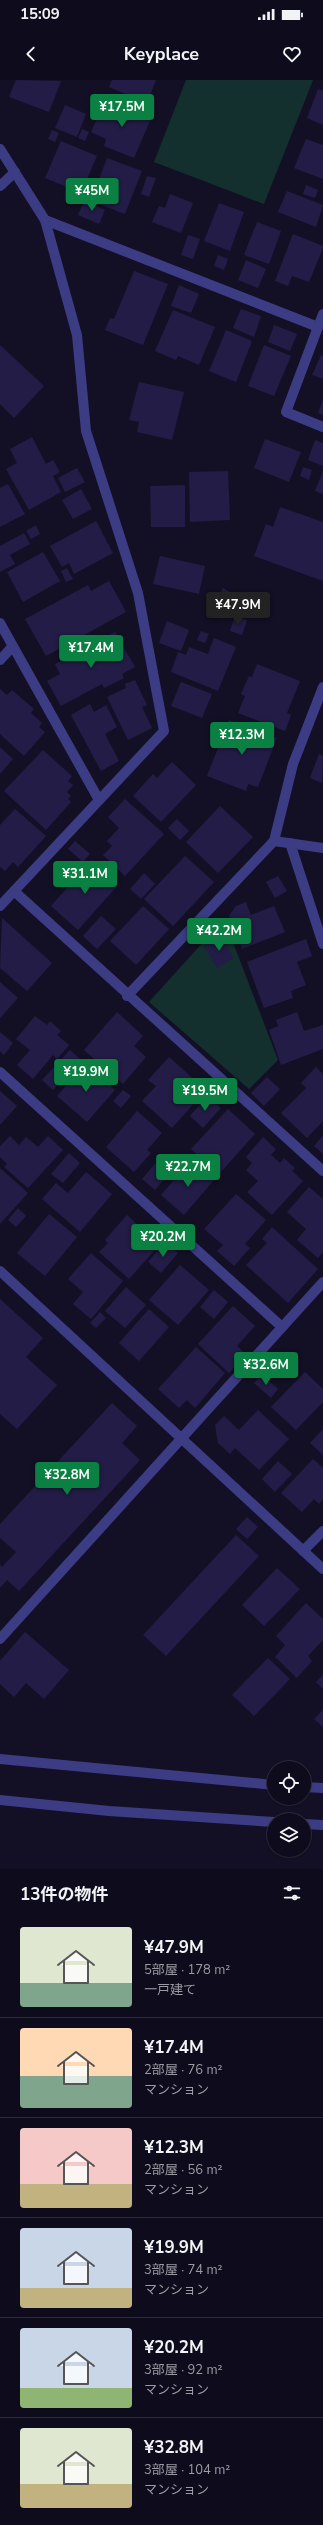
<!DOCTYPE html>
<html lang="ja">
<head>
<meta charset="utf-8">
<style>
  :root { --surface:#0e0c1c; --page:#1c1a29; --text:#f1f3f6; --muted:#9b9ba3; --line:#2e2c3b; --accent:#0b8043 }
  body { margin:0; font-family:"Nunito Sans","Noto Sans JP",sans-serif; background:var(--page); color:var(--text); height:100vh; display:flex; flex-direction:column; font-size:15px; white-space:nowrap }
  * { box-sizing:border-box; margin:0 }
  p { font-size:13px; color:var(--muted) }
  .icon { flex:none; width:22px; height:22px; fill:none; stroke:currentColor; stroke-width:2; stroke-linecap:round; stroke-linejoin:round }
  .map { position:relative; height:1789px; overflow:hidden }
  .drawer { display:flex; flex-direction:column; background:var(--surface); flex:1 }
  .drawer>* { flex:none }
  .controls { position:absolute; left:267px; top:1681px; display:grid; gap:8px }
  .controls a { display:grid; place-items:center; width:44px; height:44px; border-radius:50%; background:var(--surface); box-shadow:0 1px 3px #0004,0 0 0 1px var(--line); font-size:20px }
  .price { position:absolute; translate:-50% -34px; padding:0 9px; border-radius:4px; background:var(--accent); color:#fff; font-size:13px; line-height:26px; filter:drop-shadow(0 1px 2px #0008) }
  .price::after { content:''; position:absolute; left:50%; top:24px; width:12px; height:9px; margin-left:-6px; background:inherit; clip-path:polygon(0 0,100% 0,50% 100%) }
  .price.selected { background:#222; color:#fff }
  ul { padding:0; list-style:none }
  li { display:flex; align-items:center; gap:12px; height:100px; padding:0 20px }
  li+li { border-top:1px solid var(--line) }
  li span { display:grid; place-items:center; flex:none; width:112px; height:80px; border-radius:4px; color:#555 }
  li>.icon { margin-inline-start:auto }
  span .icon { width:48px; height:48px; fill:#fffc; stroke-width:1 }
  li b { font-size:17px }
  h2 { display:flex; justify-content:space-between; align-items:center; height:48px; padding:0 20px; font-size:17px }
  .status { display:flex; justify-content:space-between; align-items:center; height:28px; padding:0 20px; background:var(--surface); direction:ltr }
  .status svg { height:11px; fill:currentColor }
  header { display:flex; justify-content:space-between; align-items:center; height:52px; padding:0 20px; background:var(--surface); font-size:18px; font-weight:700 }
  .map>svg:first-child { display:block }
</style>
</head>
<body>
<div class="status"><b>15:09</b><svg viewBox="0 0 49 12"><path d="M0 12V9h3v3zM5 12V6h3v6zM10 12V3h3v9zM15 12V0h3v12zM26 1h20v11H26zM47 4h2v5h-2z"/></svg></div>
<header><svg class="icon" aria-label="back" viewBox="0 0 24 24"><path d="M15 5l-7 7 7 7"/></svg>Keyplace<svg class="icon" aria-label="heart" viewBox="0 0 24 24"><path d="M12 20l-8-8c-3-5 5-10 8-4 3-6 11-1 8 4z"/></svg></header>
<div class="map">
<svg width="323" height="1789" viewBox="0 0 323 1789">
  <rect width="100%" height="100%" fill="#131026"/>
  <g fill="#13302e">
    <path d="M186,0H313L264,124L154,82Z"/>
    <path d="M224,839L278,980L249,1009L149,922Z"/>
  </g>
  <g fill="#231c46">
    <path d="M16,0L61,1L49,32L9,17Z"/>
    <path d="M112,0H156L147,23L109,7Z"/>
    <path d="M318,9L323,11V45L307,38Z"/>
    <path d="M111,19L152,36L134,78L104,66L106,59L91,52L102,27L107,29Z"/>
    <path d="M65,25L86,34L77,57L55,48Z"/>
    <path d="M82,49L89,52L85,61L78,58Z"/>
    <path d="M52,50L59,53L55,62L48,59Z"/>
    <path d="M306,59L323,65V99L294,88Z"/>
    <path d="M61,61L97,76L81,113L45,98Z"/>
    <path d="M107,78L142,91L125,134L91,121Z"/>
    <path d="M147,96L156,98L149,117L141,114Z"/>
    <path d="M306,105L318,110L315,118L303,114Z"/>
    <path d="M287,111L323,125L316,147L278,132Z"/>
    <path d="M170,114L193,123L181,153L152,142L159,126L165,128Z"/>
    <path d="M84,121L105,130L99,144L78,135Z"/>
    <path d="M219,123L244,132L230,171L204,161Z"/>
    <path d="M257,142L281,151L269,184L244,175Z"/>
    <path d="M293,154L323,166V168L309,202L292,196L288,206L275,201Z"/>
    <path d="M188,155L200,159L193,179L181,175Z"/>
    <path d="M218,175L228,179L224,190L214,186Z"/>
    <path d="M246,180L266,189L258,208L238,200Z"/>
    <path d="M134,191L168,204L143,265L105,250L110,238L114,239Z"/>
    <path d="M179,205L199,214L191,233L171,226Z"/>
    <path d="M241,229L261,236L254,257L233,248Z"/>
    <path d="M173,230L215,247L199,285L178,276L176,280L155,271Z"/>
    <path d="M274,245L297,254L290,271L268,262Z"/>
    <path d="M226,250L252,261L236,302L209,291Z"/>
    <path d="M0,265L44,306L14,338L0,324Z"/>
    <path d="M264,265L291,276L274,316L248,306Z"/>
    <path d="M321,275L323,276V299L312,295Z"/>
    <path d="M139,302L184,312L172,360L137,352L139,342L129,340Z"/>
    <path d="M323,320V335L318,333Z"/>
    <path d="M32,357L46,384L53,380L60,392L53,396L61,412L29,430L6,389L17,383L10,369Z"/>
    <path d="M265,359L301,372L289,402L254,388Z"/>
    <path d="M315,360L323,363V386L308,380Z"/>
    <path d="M303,387L312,390L309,400L300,396Z"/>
    <path d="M77,388L85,402L65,412L58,398Z"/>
    <path d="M228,391L230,440L190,442L189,392Z"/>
    <path d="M323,391V414L315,411Z"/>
    <path d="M8,404L25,434L0,447V408Z"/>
    <path d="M185,405V447H151L150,406Z"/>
    <path d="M81,409L92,429L73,439L62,420Z"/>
    <path d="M280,427L323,442V501L254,476L266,444L273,447Z"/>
    <path d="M96,441L113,473L74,494L69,483L62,487L50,466Z"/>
    <path d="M36,445L40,454L31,459L26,451Z"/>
    <path d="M24,453L30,464L10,475L15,484L0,492V466Z"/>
    <path d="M43,472L60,501L23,522L7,492Z"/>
    <path d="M160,476L205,486L199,514L153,504Z"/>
    <path d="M67,488L73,499L66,502L61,491Z"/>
    <path d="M109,501L126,532L46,576L25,539L88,505L91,511Z"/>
    <path d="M223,508L236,516L224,539L210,532Z"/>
    <path d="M235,536L247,540L242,555L230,551Z"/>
    <path d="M167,541L189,550L181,571L159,563Z"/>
    <path d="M201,551L209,554L205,563L197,560Z"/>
    <path d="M115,552L135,587L122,594L124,598L104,608L102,604L61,626L47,601L60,594L55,584Z"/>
    <path d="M214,558L236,567L218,611L171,592L178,572L186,575L189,567L208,574Z"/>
    <path d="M257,584L300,601L287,633L291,635L285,651L238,633L245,616L241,614L249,596L252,597Z"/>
    <path d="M135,600L147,625L142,627L152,648L128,660L107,617L126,608L125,604Z"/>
    <path d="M181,602L212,614L202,638L171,626Z"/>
    <path d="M0,609L7,615L12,610L34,629L31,633L42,643L39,647L45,652L24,676L0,654Z"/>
    <path d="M90,624L94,632L106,625L117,647L105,654L119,681L101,691L71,635Z"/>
    <path d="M229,640L277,658L258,707L248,704L246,711L207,696Z"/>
    <path d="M0,667L13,679L0,694Z"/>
    <path d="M43,670L72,696L68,701L73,705L67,712L71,716L68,719L71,722L46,750L4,711Z"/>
    <path d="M319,674L323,676L322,703L310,698Z"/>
    <path d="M172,682L196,705L161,742L133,716L153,694L157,698Z"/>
    <path d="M125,719L164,754L125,796L103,775L112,766L107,761L119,748L108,737Z"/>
    <path d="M220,726L253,757L218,793L186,762Z"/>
    <path d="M15,729L46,756L18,787L13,782L5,791L0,787V745Z"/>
    <path d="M177,739L189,751L180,760L168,748Z"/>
    <path d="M75,761L90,774L83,782L68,769Z"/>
    <path d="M185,776L214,802L173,846L144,819Z"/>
    <path d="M92,780L119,804L78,850L51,826Z"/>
    <path d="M144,793L155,804L141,819L130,809Z"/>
    <path d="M278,796L287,811L275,818L266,802Z"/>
    <path d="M246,822L251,835L274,826L285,852L242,869L229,836L236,826Z"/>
    <path d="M143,826L169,849L136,885L110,861Z"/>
    <path d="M101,836L116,849L97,869L83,856Z"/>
    <path d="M2,838L52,883L27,911L0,888Z"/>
    <path d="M221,856L234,878L217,888L204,866Z"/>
    <path d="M306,859L312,876L297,882L306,905L291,911L293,918L264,928L247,882Z"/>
    <path d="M0,902L18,918L0,938Z"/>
    <path d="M117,932L143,956L134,966L146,977L123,1004L84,970Z"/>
    <path d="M297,932L304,951L323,945V969L281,985L269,950L278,946L276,940Z"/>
    <path d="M35,936L47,945L50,941L61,951L57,955L69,965L57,979L53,975L33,999L17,985L30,970L16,959Z"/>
    <path d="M0,952L13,963L4,975L0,971Z"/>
    <path d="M70,970L80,979L53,1010L42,1000Z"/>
    <path d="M169,977L206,1010L172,1048L142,1021L156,1006L148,1000Z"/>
    <path d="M85,984L115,1010L87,1042L57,1016Z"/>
    <path d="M316,987L323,994V1041L307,1058L281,1033L306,1008L301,1003Z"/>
    <path d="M267,997L280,1009L264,1026L251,1013Z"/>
    <path d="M123,1010L131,1016L121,1028L113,1021Z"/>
    <path d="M0,1011L17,1026L0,1045Z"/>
    <path d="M207,1016L221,1028L203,1048L190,1036Z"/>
    <path d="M228,1029L255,1054L219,1094L191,1069Z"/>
    <path d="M137,1031L162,1053L147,1070L151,1073L134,1092L106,1067Z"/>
    <path d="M323,1055V1074L314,1066Z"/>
    <path d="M10,1056L19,1065L26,1057L38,1067L48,1056L63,1070L28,1108L4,1087L7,1084L0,1077V1066Z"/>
    <path d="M263,1057L276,1069L271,1075L280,1083L284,1078L295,1088L292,1091L303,1101L272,1135L247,1112L258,1101L246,1090L252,1083L246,1077Z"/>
    <path d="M69,1073L80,1083L63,1103L51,1094Z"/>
    <path d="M159,1079L172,1090L155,1110L142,1099Z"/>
    <path d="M191,1080L214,1100L184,1135L161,1115Z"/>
    <path d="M0,1088L28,1113L0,1144Z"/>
    <path d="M86,1092L112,1114L80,1152L42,1119L56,1103L68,1113Z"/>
    <path d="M309,1107L323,1119V1172L318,1178L297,1160L306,1149L287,1132Z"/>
    <path d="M236,1114L266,1140L245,1164L250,1168L234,1186L217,1171L223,1165L204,1149Z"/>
    <path d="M18,1128L26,1136L16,1147L8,1140Z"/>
    <path d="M49,1134L77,1157L45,1196L17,1173Z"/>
    <path d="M127,1135L151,1157L154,1153L163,1161L129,1199L99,1172L108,1163L105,1160Z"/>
    <path d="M272,1147L318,1189L288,1223L246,1185L267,1163L262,1159Z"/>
    <path d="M165,1162L178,1173L161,1193L148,1182Z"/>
    <path d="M91,1173L123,1201L91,1239L73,1224L83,1212L68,1199Z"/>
    <path d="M180,1185L209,1210L178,1245L149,1220Z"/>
    <path d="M126,1207L146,1225L125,1248L105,1231Z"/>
    <path d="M214,1210L228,1222L214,1239L200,1227Z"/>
    <path d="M0,1219L43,1258L26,1277L57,1305L17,1349L0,1334Z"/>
    <path d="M233,1226L255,1246L237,1266L246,1274L229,1293L198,1264Z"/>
    <path d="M149,1229L169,1247L139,1281L119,1263Z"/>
    <path d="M100,1232L106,1238L96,1248L90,1243Z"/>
    <path d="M196,1267L225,1293L195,1328L187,1320L179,1328L158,1309Z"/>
    <path d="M305,1292L323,1309V1322L296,1350L271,1327Z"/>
    <path d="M262,1295L278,1309L271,1318L254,1303Z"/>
    <path d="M112,1323L137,1346L122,1363L140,1380L19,1511L7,1500L0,1508V1484L2,1487L16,1472L0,1458V1444Z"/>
    <path d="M258,1330L289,1359L259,1390L235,1368L230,1374L218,1363L215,1345L224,1336L239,1350Z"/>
    <path d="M323,1349V1375L310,1363Z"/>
    <path d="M313,1379L323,1388V1419L319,1424L314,1419L302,1432L281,1413Z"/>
    <path d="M278,1381L292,1394L275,1412L262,1399Z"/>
    <path d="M247,1437L258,1447L247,1459L236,1449Z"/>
    <path d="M236,1455L259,1476L166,1576L143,1555Z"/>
    <path d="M277,1488L300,1509L264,1546L242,1525Z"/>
    <path d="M306,1523L323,1539V1560L308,1576L312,1581L297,1598L275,1577L285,1565L276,1556Z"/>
    <path d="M25,1552L69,1590L44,1619L26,1603L14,1617L0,1604V1581Z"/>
    <path d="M268,1578L290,1599L254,1636L232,1615Z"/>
    <path d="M323,1595V1609L316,1602Z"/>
    <path d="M323,1630V1647L314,1639Z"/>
  </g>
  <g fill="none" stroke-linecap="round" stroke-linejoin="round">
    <g stroke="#3c3c84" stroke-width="10">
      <path d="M0,69L45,140L77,255L86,351L138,513L164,651L0,826"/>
      <path d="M0,106L15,92"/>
      <path d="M45,140L318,247L323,234"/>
      <path d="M318,247L286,332L323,347"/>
      <path d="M0,543L99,720"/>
      <path d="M0,580L12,567"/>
      <path d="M274,761L293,684L323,607"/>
      <path d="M290,763L323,864"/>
      <path d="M14,811L323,1091"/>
      <path d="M127,916L274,761L323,768"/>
      <path d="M0,992L282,1247"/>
      <path d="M0,1191L323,1489"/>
      <path d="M303,1471L323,1451"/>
      <path d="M0,1559L323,1202"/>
      <path d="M0,1679L274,1705"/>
      <path d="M304,1707L323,1708"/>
      <path d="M0,1720L109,1731L274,1742"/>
      <path d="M304,1744L323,1745"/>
    </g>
  </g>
</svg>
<div class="controls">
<a><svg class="icon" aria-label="locate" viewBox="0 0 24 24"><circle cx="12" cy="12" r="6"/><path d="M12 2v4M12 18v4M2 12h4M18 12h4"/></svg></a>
<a><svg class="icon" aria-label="layers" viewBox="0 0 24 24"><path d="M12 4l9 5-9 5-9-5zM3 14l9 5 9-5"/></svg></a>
</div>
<b class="price" style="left:122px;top:48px">¥17.5M</b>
<b class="price" style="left:92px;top:132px">¥45M</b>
<b class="price selected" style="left:238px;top:546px">¥47.9M</b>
<b class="price" style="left:91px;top:589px">¥17.4M</b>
<b class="price" style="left:242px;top:676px">¥12.3M</b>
<b class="price" style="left:85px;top:815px">¥31.1M</b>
<b class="price" style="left:219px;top:872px">¥42.2M</b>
<b class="price" style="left:86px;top:1013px">¥19.9M</b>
<b class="price" style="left:205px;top:1032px">¥19.5M</b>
<b class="price" style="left:188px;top:1108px">¥22.7M</b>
<b class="price" style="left:163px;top:1178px">¥20.2M</b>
<b class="price" style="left:266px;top:1306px">¥32.6M</b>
<b class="price" style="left:67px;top:1416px">¥32.8M</b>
</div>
<section class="drawer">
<h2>13件の物件<svg class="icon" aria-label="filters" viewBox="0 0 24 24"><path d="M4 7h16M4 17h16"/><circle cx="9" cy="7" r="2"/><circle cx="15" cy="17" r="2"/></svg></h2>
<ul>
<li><span style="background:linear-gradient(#dfe7d0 70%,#7fa58c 0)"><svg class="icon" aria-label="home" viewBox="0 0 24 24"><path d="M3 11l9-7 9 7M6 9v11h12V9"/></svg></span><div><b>¥47.9M</b><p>5部屋 · 178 m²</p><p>一戸建て</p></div></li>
<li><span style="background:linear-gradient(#ffd9b3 60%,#7fa58c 0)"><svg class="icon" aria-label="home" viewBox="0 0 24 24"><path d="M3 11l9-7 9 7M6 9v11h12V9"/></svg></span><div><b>¥17.4M</b><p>2部屋 · 76 m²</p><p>マンション</p></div></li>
<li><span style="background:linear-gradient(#f6c9c9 70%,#c2b280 0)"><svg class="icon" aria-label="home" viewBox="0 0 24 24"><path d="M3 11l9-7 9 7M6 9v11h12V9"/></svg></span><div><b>¥12.3M</b><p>2部屋 · 56 m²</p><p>マンション</p></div></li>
<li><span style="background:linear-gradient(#c9d6e8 75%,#c2b280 0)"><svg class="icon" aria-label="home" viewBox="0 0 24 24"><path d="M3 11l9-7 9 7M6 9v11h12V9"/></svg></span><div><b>¥19.9M</b><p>3部屋 · 74 m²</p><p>マンション</p></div></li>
<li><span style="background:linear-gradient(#c9d6e8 75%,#8fb573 0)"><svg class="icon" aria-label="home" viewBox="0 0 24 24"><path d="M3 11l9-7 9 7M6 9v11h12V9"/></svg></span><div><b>¥20.2M</b><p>3部屋 · 92 m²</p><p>マンション</p></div></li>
<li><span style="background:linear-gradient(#dfe7d0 70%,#c2b280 0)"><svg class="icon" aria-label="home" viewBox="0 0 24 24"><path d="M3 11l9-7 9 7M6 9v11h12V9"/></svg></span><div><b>¥32.8M</b><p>3部屋 · 104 m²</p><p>マンション</p></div></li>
</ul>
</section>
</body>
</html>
